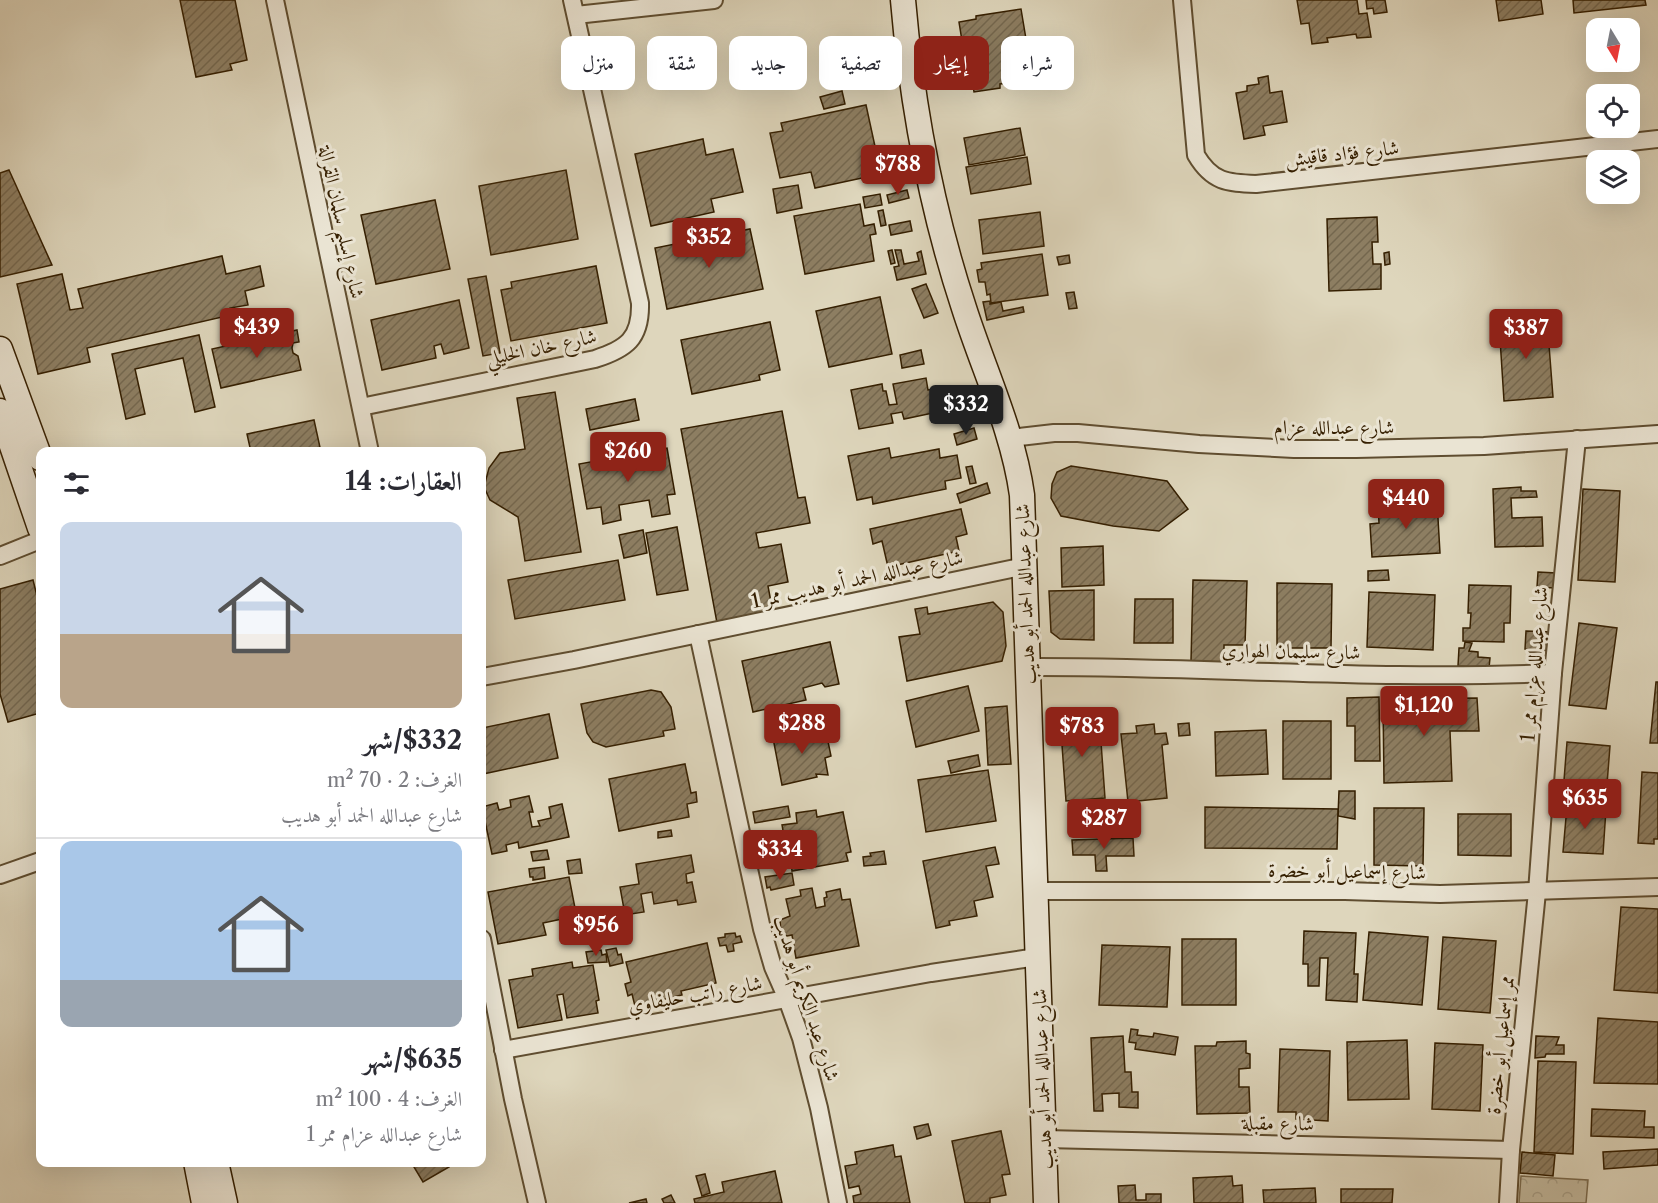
<!DOCTYPE html>
<html lang="ar">
<head>
<meta charset="utf-8">
<style>
  :root { --surface:#fff; --page:#f2f2f3; --text:#2b2b33; --muted:#7c7c81; --line:#e1e1e2; --accent:#8f2418 }
  body { margin:0; font-family:"Libre Caslon Text",Amiri,serif; background:var(--page); color:var(--text); direction:rtl; height:100vh; display:flex; flex-direction:column; font-size:22px; white-space:nowrap }
  * { box-sizing:border-box; margin:0 }
  p { font-size:20px; color:var(--muted) }
  .icon { flex:none; width:33px; height:33px; fill:none; stroke:currentColor; stroke-width:2; stroke-linecap:round; stroke-linejoin:round }
  .map { position:relative; flex:1; overflow:hidden; direction:ltr }
  .details { position:absolute; left:36px; top:447px; width:450px; height:720px; display:flex; flex-direction:column; background:var(--surface); border-radius:12px; box-shadow:0 6px 24px #0002; direction:rtl }
  .details>* { flex:none }
  .guide { position:absolute; left:504px; top:36px; width:570px; height:54px; direction:rtl; display:flex; gap:12px }
  .needle { width:39px; rotate:170deg }
  .tools { position:absolute; left:1586px; top:18px; display:grid; gap:12px }
  .tools a { display:grid; place-items:center; width:54px; height:54px; border-radius:12px; background:var(--surface); box-shadow:0 6px 24px #0002; font-size:30px }
  .price { position:absolute; translate:-50% -51px; padding:0 14px; border-radius:6px; background:var(--accent); color:#fff; font-size:20px; line-height:39px; filter:drop-shadow(0 2px 3px #0008) }
  .price::after { content:''; position:absolute; left:50%; top:36px; width:18px; height:14px; margin-left:-9px; background:inherit; clip-path:polygon(0 0,100% 0,50% 100%) }
  .price.current { background:#222; color:#fff }
  ul { padding:0; list-style:none }
  li { display:grid; align-content:center; gap:12px; height:318px; padding:0 24px }
  li+li { border-top:2px solid var(--line) }
  li span { display:grid; place-items:center; height:186px; border-radius:12px; color:#555 }
  li>.icon { margin-inline-start:auto }
  span .icon { width:108px; height:108px; fill:#fffc; stroke-width:1 }
  li b { font-size:26px }
  h2 { display:flex; justify-content:space-between; align-items:center; height:72px; padding:0 24px; font-size:26px }
  .chip { padding:0 21px; border-radius:12px; background:var(--surface); box-shadow:0 6px 24px #0002; font-size:21px; line-height:54px }
  .chip.current { background:var(--accent); color:#fff }
  .map>svg:first-child { display:block }
</style>
</head>
<body>
<div class="map">
<svg width="1658" height="1203" viewBox="0 0 1658 1203">
  <defs>
    <pattern id="forest-crowns" width="20" height="18" patternUnits="userSpaceOnUse" patternTransform="scale(1.5)"><rect width="20" height="18" fill="#c1b79c"/><path d="M2 6a3 3 0 1 1 6 0M12 15a3 3 0 1 1 6 0" fill="none" stroke="#a69d85"/></pattern>
    <pattern id="building-hatch" width="6" height="6" patternUnits="userSpaceOnUse" patternTransform="scale(1.5)"><rect width="6" height="6" fill="#8d7e62"/><path d="M-1 1l2-2M0 6l6-6M5 7l2-2" fill="none" stroke="#74674e"/></pattern>
  </defs>
  <rect width="100%" height="100%" fill="#ded6bc"/>
  <filter id="stains"><feTurbulence type="fractalNoise" baseFrequency=".00333" numOctaves="4"/><feColorMatrix values="0 0 0 0 .2 0 0 0 0 .09 0 0 0 0 .02 0 0 0 .5 -.17"/></filter>
  <radialGradient id="worn" r=".72"><stop offset=".6" stop-color="#630" stop-opacity="0"/><stop offset="1" stop-color="#630" stop-opacity=".3"/></radialGradient>
  <path fill="url(#forest-crowns)" stroke="#7b6b4e" stroke-width="1.5" d="M1521,1176L1588,1180L1586,1203H1519Z"/>
  <g fill="url(#building-hatch)" stroke="#351f01" stroke-width="1.5">
    <path d="M180,0H235L247,60L230,64L232,70L196,77Z"/>
    <path d="M1297,0H1357L1359,14L1367,13L1371,37L1357,38L1356,34L1327,38L1328,42L1312,44L1309,23L1301,24Z"/>
    <path d="M1366,0H1385L1387,12L1374,14L1373,8L1367,9Z"/>
    <path d="M1496,0H1541L1543,14L1499,21Z"/>
    <path d="M1573,0H1645L1646,5L1574,13Z"/>
    <path d="M1021,9L1029,57L1004,62L1007,83L1000,84V88L974,92L972,78H968L959,22L976,19V16Z"/>
    <path d="M1268,76L1270,93L1282,91L1287,122L1263,126L1265,135L1244,139L1236,93L1247,91V86L1259,84L1258,78Z"/>
    <path d="M842,91L845,104L824,109L820,97Z"/>
    <path d="M866,105L881,174L815,188L811,172L780,178L770,133L783,131L781,123Z"/>
    <path d="M1020,128L1025,155L969,165L964,138Z"/>
    <path d="M703,139L706,155L733,149L743,192L711,199L714,212L651,226L635,154Z"/>
    <path d="M1027,157L1031,184L971,194L966,167Z"/>
    <path d="M9,170L52,265L0,277V173Z"/>
    <path d="M566,170L578,239L491,255L479,186Z"/>
    <path d="M798,185L802,208L777,213L773,189Z"/>
    <path d="M907,190L909,198L889,203L887,195Z"/>
    <path d="M880,194L882,205L865,208L863,197Z"/>
    <path d="M435,200L450,269L376,284L361,215Z"/>
    <path d="M860,204L864,226L874,224L876,234L870,235L874,261L805,274L794,216Z"/>
    <path d="M883,210L886,225L881,226L878,211Z"/>
    <path d="M1040,212L1044,246L983,254L979,220Z"/>
    <path d="M1377,217L1378,242H1372L1373,264H1381V289L1329,291L1327,219Z"/>
    <path d="M910,221L912,231L891,235L889,225Z"/>
    <path d="M750,229L763,289L667,309L655,248Z"/>
    <path d="M892,250L895,263L891,264L888,251Z"/>
    <path d="M895,250H901L904,264L919,261L917,253L921,251L926,274L897,280L894,267L899,266Z"/>
    <path d="M1389,252L1390,264L1385,265L1384,253Z"/>
    <path d="M1042,254L1048,295L991,303L990,294L987,295L985,282H979L977,270L982,269L981,263Z"/>
    <path d="M1069,255L1070,263L1059,265L1057,257Z"/>
    <path d="M222,256L226,274L260,266L264,286L245,291L248,305L230,308L231,315L87,348L90,362L38,374L17,284L62,274L70,310L83,308L78,289Z"/>
    <path d="M596,266L607,323L511,341L501,290L512,288L511,282Z"/>
    <path d="M486,276L500,353L483,356L468,279Z"/>
    <path d="M926,284L938,313L924,318L912,289Z"/>
    <path d="M1074,292L1077,308L1069,309L1066,293Z"/>
    <path d="M880,297L892,354L829,367L816,311Z"/>
    <path d="M459,300L469,348L444,354L441,344L434,346L436,358L382,370L371,320Z"/>
    <path d="M990,301V304L1001,302L1003,311L1023,307L1024,312L987,320L983,302Z"/>
    <path d="M1547,319L1553,397L1504,401L1499,323Z"/>
    <path d="M770,322L780,370L759,375L760,380L692,394L681,340Z"/>
    <path d="M297,330L299,342L293,343L292,348L293,353L298,356L301,370L221,388L212,349Z"/>
    <path d="M199,335L215,407L195,412L183,358L135,369L145,414L126,419L112,354Z"/>
    <path d="M921,350L924,364L902,368L900,355Z"/>
    <path d="M926,378L928,390L935,389L937,398L930,400L933,413L904,419L902,412L891,414L893,423L859,429L851,390L882,384L883,391H886L889,405L897,404L893,384Z"/>
    <path d="M555,392L581,552L525,561L518,517L490,500L484,487L489,468L500,453L525,449L517,398Z"/>
    <path d="M635,399L639,420L590,430L586,409Z"/>
    <path d="M782,411L798,498L805,497L810,523L756,533L759,548L781,544L788,582L768,586L773,613L717,623L681,429Z"/>
    <path d="M314,420L321,452H251L247,434Z"/>
    <path d="M974,428L977,439L957,445L954,434Z"/>
    <path d="M667,448L675,494L667,495L670,514L652,517L649,500L619,505L621,520L603,524L601,507L587,509L579,464Z"/>
    <path d="M889,448L891,458L939,449L940,458L957,455L961,478L945,481L946,489L873,504L872,497L857,500L848,456Z"/>
    <path d="M972,466L976,483L970,484L966,467Z"/>
    <path d="M1071,466L1167,481L1188,509L1159,531L1113,526L1061,516L1051,498L1052,484L1057,472Z"/>
    <path d="M987,483L990,493L960,503L957,494Z"/>
    <path d="M1521,487V491H1536L1537,497L1511,498L1512,518L1542,517L1543,546L1495,547L1493,489Z"/>
    <path d="M1583,489L1620,491L1615,582L1578,580Z"/>
    <path d="M1437,501L1440,553L1372,557L1370,524L1379,523L1378,505Z"/>
    <path d="M961,509L967,534L956,537L959,551L888,567L882,541L873,544L870,529Z"/>
    <path d="M677,527L688,590L657,595L646,533Z"/>
    <path d="M643,530L647,553L624,558L619,535Z"/>
    <path d="M1103,546L1104,585L1062,587L1061,548Z"/>
    <path d="M618,560L625,600L515,619L508,580Z"/>
    <path d="M1388,570L1389,580L1368,581V571Z"/>
    <path d="M1538,572L1556,573L1555,588L1537,587Z"/>
    <path d="M33,580L40,608V713L8,722L0,694V589Z"/>
    <path d="M1193,580L1247,581L1245,645H1224V662L1191,661Z"/>
    <path d="M1277,583L1332,584L1331,648H1277Z"/>
    <path d="M1469,585L1511,586L1510,623H1504V642L1463,641V628H1470L1471,613H1468Z"/>
    <path d="M1094,590V640L1060,639L1051,632L1049,591Z"/>
    <path d="M1369,592L1435,595L1433,650L1367,647Z"/>
    <path d="M1135,599H1173V643H1134Z"/>
    <path d="M993,602L1003,612L1006,646L1002,661L907,681L899,637L920,634L915,609L927,607L928,614Z"/>
    <path d="M1579,623L1617,628L1606,709L1569,705Z"/>
    <path d="M1526,631L1551,632L1549,651L1525,649Z"/>
    <path d="M830,642L839,684L825,687L822,683L803,688L806,700L753,712L742,661Z"/>
    <path d="M1465,642L1472,643L1469,651L1478,652V657L1490,658L1489,668L1458,666L1459,648H1464Z"/>
    <path d="M1656,682H1658V743H1650Z"/>
    <path d="M968,686L979,731L916,747L906,701Z"/>
    <path d="M651,690L661,692L671,707L675,729L663,731L664,736L606,747L593,742L587,733L581,704Z"/>
    <path d="M1379,697L1380,761H1355V726H1347V698Z"/>
    <path d="M1477,698L1479,731H1450L1452,781L1384,783L1383,699Z"/>
    <path d="M1007,706L1011,764L988,765L985,708Z"/>
    <path d="M549,714L558,758L483,774L482,728Z"/>
    <path d="M1099,714L1105,798L1066,801L1060,717Z"/>
    <rect x="1283" y="721" width="48" height="58"/>
    <path d="M1189,723L1190,735L1179,736L1178,724Z"/>
    <path d="M1154,724L1155,734L1166,733L1168,744L1162,745L1167,798L1128,802L1121,734L1137,733L1136,726Z"/>
    <path d="M825,727L831,756L825,758L828,775L816,774L817,777L782,785L773,738Z"/>
    <path d="M1266,730L1268,774L1216,776L1215,732Z"/>
    <path d="M1567,742L1610,746L1606,797L1563,793Z"/>
    <path d="M978,755L980,766L951,773L948,761Z"/>
    <path d="M685,764L691,793L696,792L697,802L687,804L689,817L619,831L609,779Z"/>
    <path d="M988,770L996,821L926,832L918,780Z"/>
    <path d="M1642,772L1658,773V839H1654V844L1638,843Z"/>
    <path d="M1339,791H1355V819L1338,816Z"/>
    <path d="M529,796L533,812H529L532,827L540,826L538,821L551,818L549,807L562,804L569,837L519,848L518,842L506,845L507,851L492,854L482,807L497,803L499,810L511,807L510,800Z"/>
    <path d="M788,806L790,817L755,823L753,812Z"/>
    <path d="M1567,806L1606,809L1603,854L1563,852Z"/>
    <path d="M1205,807L1338,809L1337,849L1205,848Z"/>
    <path d="M1374,808H1424L1423,866L1374,865Z"/>
    <path d="M816,810L817,817L843,812L851,852L846,853L848,861L792,871L791,862L780,863L777,848L786,847L782,825L797,823L796,813Z"/>
    <path d="M1458,814H1511V856L1458,855Z"/>
    <path d="M671,830L672,836L658,838V832Z"/>
    <path d="M1133,838L1134,856H1106L1107,871H1096L1095,855H1073L1072,840Z"/>
    <path d="M995,847L999,864L986,866L993,897L974,901L977,916L949,921L950,925L936,928L923,861Z"/>
    <path d="M547,850L549,859L533,861L531,852Z"/>
    <path d="M884,851L886,864L864,866L863,857L871,856L870,853Z"/>
    <path d="M691,855L694,872L686,874L687,883L692,882L696,902L678,905L677,900L654,904L652,892L641,894L644,912L625,915L620,887L639,884L636,864Z"/>
    <path d="M580,859L582,873L569,874L567,861Z"/>
    <path d="M544,867L545,878L533,880V877H530L529,869Z"/>
    <path d="M792,873L794,885L771,890L770,887L767,888L765,877Z"/>
    <path d="M569,877L579,929L564,932L562,919L543,923L546,935L498,944L488,892Z"/>
    <path d="M812,888L816,908L825,906L824,898L827,897L826,892L840,889L842,900L850,899L859,946L796,958L792,935L787,936L781,933L780,920L790,916L786,899L801,896L800,890Z"/>
    <path d="M1621,907L1658,909V993L1614,990Z"/>
    <path d="M1304,931L1356,933L1354,974H1358L1357,1002L1326,1000L1328,958H1320L1319,986H1308V964H1303Z"/>
    <path d="M1369,932L1428,937L1422,1005L1363,1000Z"/>
    <path d="M735,933L736,937L740,936L742,942L733,944L734,951L728,952L726,945L720,946L718,938L725,937V934Z"/>
    <path d="M1443,937L1496,941L1490,1013L1438,1009Z"/>
    <rect x="1182" y="939" width="54" height="66"/>
    <path d="M707,943L716,983L681,991L682,995L635,1006L632,994L628,996L625,984L631,982L626,962Z"/>
    <path d="M1102,945L1170,947L1167,1007L1099,1005Z"/>
    <path d="M616,948L618,955L621,954L623,963L610,966L606,950Z"/>
    <path d="M601,950L602,955L606,954L607,962L588,963L586,952Z"/>
    <path d="M572,962L573,968L593,965L599,1000L596,1001L598,1013L567,1018L563,994L557,995L562,1020L518,1028L509,980L533,976L532,969Z"/>
    <path d="M636,1012H642L643,1022L633,1023L632,1014Z"/>
    <path d="M1598,1018L1658,1022V1084L1594,1083Z"/>
    <path d="M1131,1029L1138,1030L1137,1035L1153,1037L1154,1033L1178,1037L1175,1055L1135,1049L1136,1043L1129,1042Z"/>
    <path d="M1123,1036L1125,1072H1131L1132,1092H1138V1108L1119,1107V1093L1102,1094L1103,1111H1094L1091,1038Z"/>
    <path d="M1536,1036L1559,1037L1556,1045H1564V1054H1546L1545,1057L1535,1058Z"/>
    <path d="M1407,1040L1409,1099L1348,1100L1347,1042Z"/>
    <path d="M1246,1041V1053L1250,1054V1068L1239,1069V1087H1249L1250,1113L1197,1114L1195,1046H1216L1217,1042Z"/>
    <path d="M1435,1043L1483,1045L1480,1111L1432,1109Z"/>
    <path d="M1280,1049L1330,1051L1328,1121L1296,1119V1112H1278Z"/>
    <path d="M1538,1061L1576,1062L1573,1154L1534,1152Z"/>
    <path d="M1592,1109L1645,1111L1644,1127H1654V1138L1591,1136Z"/>
    <path d="M928,1124L931,1135L917,1139L914,1127Z"/>
    <path d="M1001,1131L1010,1174L1002,1175L1006,1195L990,1198V1203H965L952,1141Z"/>
    <path d="M893,1145L895,1157L901,1156L910,1203H854L853,1196L861,1194L859,1186L849,1188L845,1166L857,1164L855,1152Z"/>
    <path d="M1658,1149V1165L1604,1169L1603,1152Z"/>
    <path d="M1522,1152L1555,1155L1553,1176L1520,1173Z"/>
    <path d="M411,1162H446L449,1167L423,1182Z"/>
    <path d="M775,1171L782,1203H695L694,1199L724,1192L722,1182Z"/>
    <path d="M705,1174L710,1193L702,1196L696,1176Z"/>
    <path d="M1232,1176L1233,1186L1242,1185L1243,1203H1194L1193,1178Z"/>
    <path d="M1135,1185L1136,1200H1146V1194H1161V1203H1119L1118,1186Z"/>
    <path d="M1315,1188L1316,1203H1264L1263,1190Z"/>
    <path d="M1341,1189H1393L1392,1203H1341Z"/>
    <path d="M671,1195L675,1203H664L662,1199Z"/>
    <path d="M646,1199L647,1203H629Z"/>
  </g>
  <g fill="none" stroke-linecap="round" stroke-linejoin="round">
    <defs>
      <g id="street">
        <path d="M275,0L370,452"/>
        <path d="M1182,0L1196,155C1212,182 1227,183 1256,184L1658,139"/>
        <path d="M576,15L714,0"/>
        <path d="M361,407L595,359C626,349 641,339 640,303L572,0"/>
        <path d="M1011,438L1054,433H1078L1199,444L1294,449H1356L1484,446L1658,434"/>
        <path d="M0,556L40,540"/>
        <path d="M698,634L762,929L773,967L787,999L801,1038L819,1108L838,1203"/>
        <path d="M1027,667C1203,666 1378,681 1553,673"/>
        <path d="M482,677L574,660L1025,566"/>
        <path d="M0,875L40,861"/>
        <path d="M1035,891H1345L1440,894L1658,887"/>
        <path d="M482,939L513,1099L537,1203"/>
        <path d="M503,1050L931,973L1037,957"/>
        <path d="M1045,1139L1511,1150"/>
        <path d="M1508,1203L1511,1150L1537,892L1553,673L1577,439"/>
      </g>
      <g id="secondary">
        <path d="M903,0C912,105 931,208 964,308C984,371 1013,430 1022,495L1046,1203"/>
        <path d="M0,349L40,458"/>
        <path d="M0,411L40,528"/>
        <path d="M196,1162L204,1203"/>
        <path d="M216,1162L225,1203"/>
      </g>
    </defs>
    <use href="#street" stroke="#5f4d30" stroke-width="20"/>
    <use href="#secondary" stroke="#351f01" stroke-width="27"/>
    <use href="#street" stroke="#eae4d3" stroke-width="16"/>
    <use href="#secondary" stroke="#eae4d3" stroke-width="24"/>
  </g>
  <g text-anchor="middle" stroke-width="6" stroke-linejoin="round" paint-order="stroke">
    <g font-size="20" fill="#351f01" stroke="#eae4d3">
      <text transform="translate(1342 153) rotate(-6)" y="7">شارع فؤاد قاقيش</text>
      <text transform="translate(342 222) rotate(78)" y="7">شارع إسليم سلمان القرالة</text>
      <text transform="translate(541 347) rotate(-12)" y="7">شارع خان الخليلي</text>
      <text x="1334" y="434">شارع عبدالله عزام</text>
      <text transform="translate(857 579) rotate(-12)" y="7">شارع عبدالله الحمد أبو هديب ممر 1</text>
      <text transform="translate(1025 594) rotate(-92)" y="7">شارع عبدالله الحمد أبو هديب</text>
      <text transform="translate(1291 651) rotate(1)" y="7">شارع سليمان الهواري</text>
      <text transform="translate(1534 664) rotate(-85)" y="7">شارع عبدالله عزام ممر 1</text>
      <text transform="translate(1347 871) rotate(1)" y="7">شارع إسماعيل أبو خضرة</text>
      <text transform="translate(695 994) rotate(-10)" y="7">شارع راتب حليفاوي</text>
      <text transform="translate(807 998) rotate(72)" y="7">شارع عبد الكريم أبو هديب</text>
      <text transform="translate(1500 1045) rotate(-84)" y="7">ممر إسماعيل أبو خضرة</text>
      <text transform="translate(1042 1079) rotate(-92)" y="7">شارع عبدالله الحمد أبو هديب</text>
      <text transform="translate(1278 1123) rotate(1)" y="7">شارع مقبلة</text>
    </g>
  </g>
  <rect width="100%" height="100%" filter="url(#stains)"/>
  <rect width="100%" height="100%" fill="url(#worn)"/>
</svg>
<div class="tools">
<a><svg class="needle" viewBox="-14 -14 28 28"><path d="M0-13l5 13h-10z" fill="#e53935"/><path d="M0 13l5-13h-10z" fill="#7c7c81"/></svg></a>
<a><svg class="icon" aria-label="locate" viewBox="0 0 24 24"><circle cx="12" cy="12" r="6"/><path d="M12 2v4M12 18v4M2 12h4M18 12h4"/></svg></a>
<a><svg class="icon" aria-label="layers" viewBox="0 0 24 24"><path d="M12 4l9 5-9 5-9-5zM3 14l9 5 9-5"/></svg></a>
</div>
<b class="price" style="left:898px;top:196px">$788</b>
<b class="price" style="left:709px;top:269px">$352</b>
<b class="price" style="left:257px;top:359px">$439</b>
<b class="price" style="left:1526px;top:360px">$387</b>
<b class="price current" style="left:966px;top:436px">$332</b>
<b class="price" style="left:628px;top:483px">$260</b>
<b class="price" style="left:1406px;top:530px">$440</b>
<b class="price" style="left:1424px;top:737px">$1,120</b>
<b class="price" style="left:802px;top:755px">$288</b>
<b class="price" style="left:1082px;top:758px">$783</b>
<b class="price" style="left:1585px;top:830px">$635</b>
<b class="price" style="left:1104px;top:850px">$287</b>
<b class="price" style="left:780px;top:881px">$334</b>
<b class="price" style="left:596px;top:957px">$956</b>
<div class="guide">
<a class="chip">شراء</a>
<a class="chip current">إيجار</a>
<a class="chip">تصفية</a>
<a class="chip">جديد</a>
<a class="chip">شقة</a>
<a class="chip">منزل</a>
</div>
<section class="details">
<h2>العقارات: 14<svg class="icon" aria-label="filters" viewBox="0 0 24 24"><path d="M4 7h16M4 17h16"/><circle cx="9" cy="7" r="2"/><circle cx="15" cy="17" r="2"/></svg></h2>
<ul>
<li><span style="background:linear-gradient(#c9d6e8 60%,#b9a48a 0)"><svg class="icon" aria-label="home" viewBox="0 0 24 24"><path d="M3 11l9-7 9 7M6 9v11h12V9"/></svg></span><div><b>$332/شهر</b><p>الغرف: 2 · 70 m²</p><p>شارع عبدالله الحمد أبو هديب</p></div></li>
<li><span style="background:linear-gradient(#a9c7e8 75%,#9aa5b1 0)"><svg class="icon" aria-label="home" viewBox="0 0 24 24"><path d="M3 11l9-7 9 7M6 9v11h12V9"/></svg></span><div><b>$635/شهر</b><p>الغرف: 4 · 100 m²</p><p>شارع عبدالله عزام ممر 1</p></div></li>
</ul>
</section>
</div>
</body>
</html>
